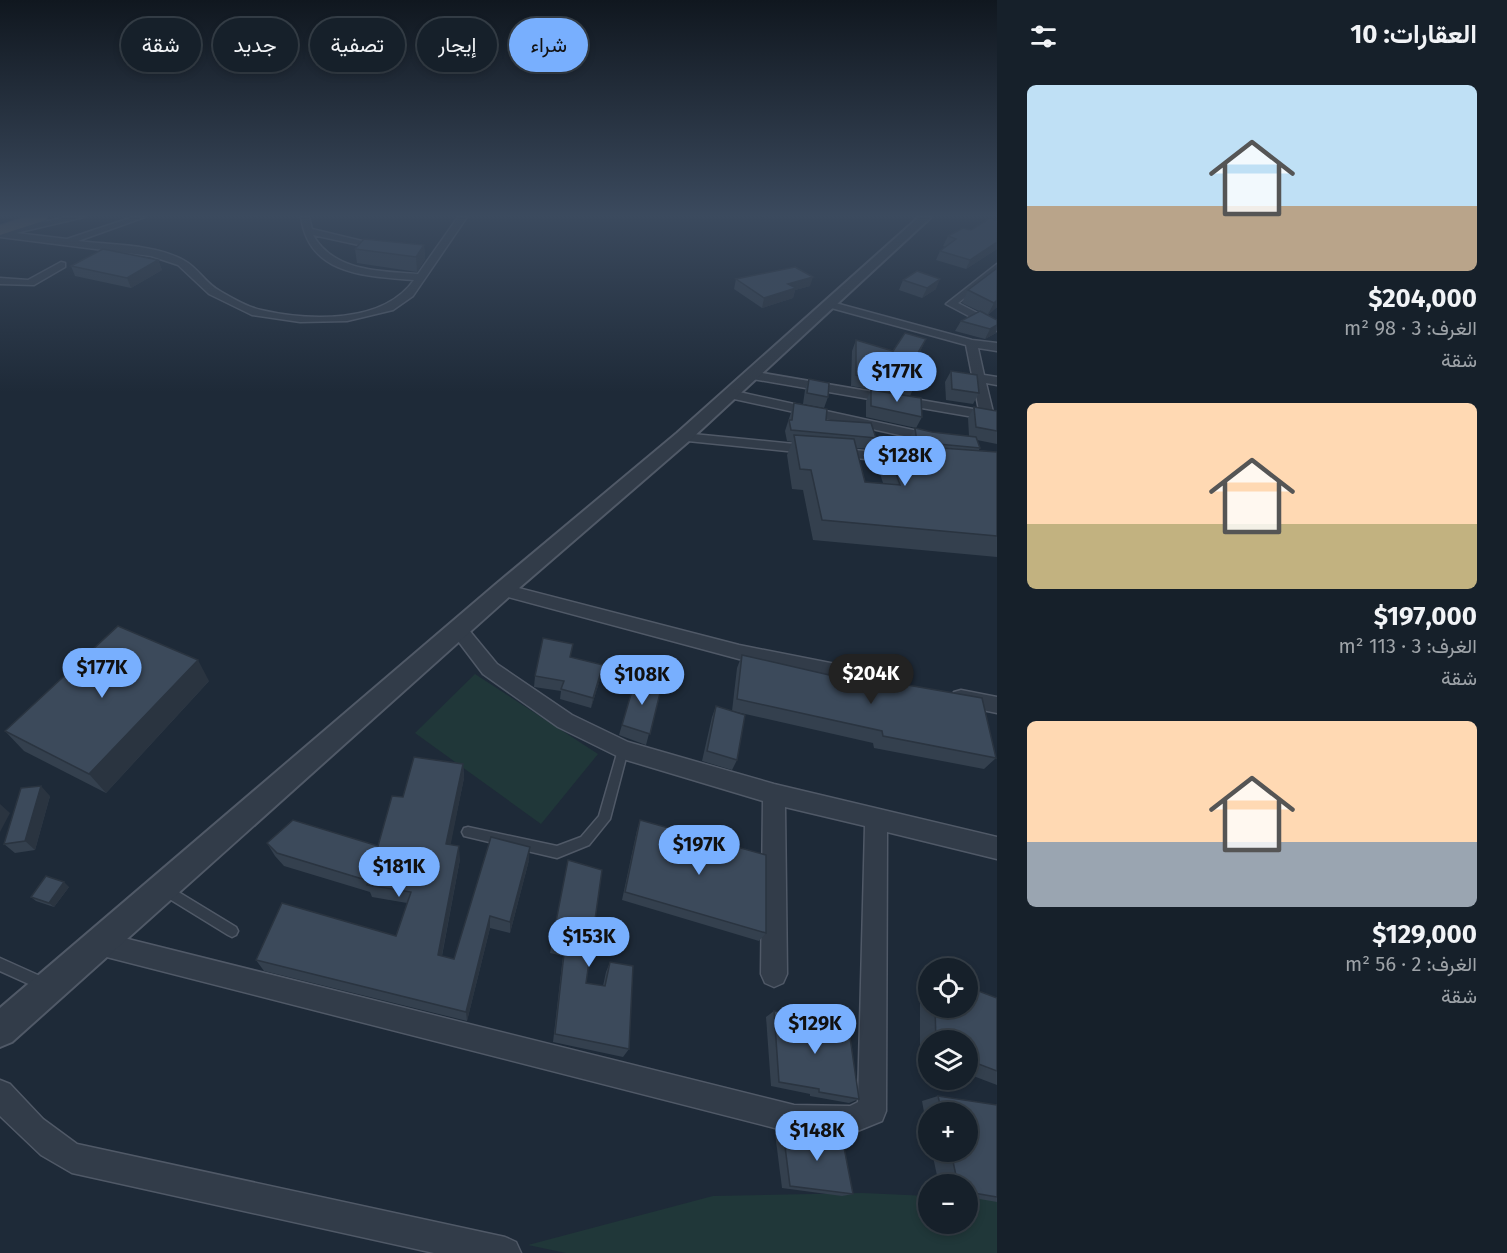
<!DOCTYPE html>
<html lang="ar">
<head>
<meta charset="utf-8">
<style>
  :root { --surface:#16202a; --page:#232d36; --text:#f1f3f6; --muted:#9ea3a8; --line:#353e47; --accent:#78affe }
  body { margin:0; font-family:"Fira Sans",Vazirmatn,sans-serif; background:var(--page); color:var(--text); direction:rtl; height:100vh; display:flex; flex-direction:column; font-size:22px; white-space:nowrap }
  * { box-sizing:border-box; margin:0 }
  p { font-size:20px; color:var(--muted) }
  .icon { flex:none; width:33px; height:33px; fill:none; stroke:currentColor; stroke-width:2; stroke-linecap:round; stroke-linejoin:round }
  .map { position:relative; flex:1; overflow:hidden; direction:ltr }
  .panel { display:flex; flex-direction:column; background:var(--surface); width:510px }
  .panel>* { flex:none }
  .hud { position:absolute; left:18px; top:18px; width:570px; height:54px; direction:rtl; display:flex; gap:12px }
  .tools { position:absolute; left:918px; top:958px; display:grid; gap:12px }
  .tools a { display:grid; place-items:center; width:60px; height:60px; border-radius:50%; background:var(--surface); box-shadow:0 3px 9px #0003,0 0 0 2px var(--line); font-size:30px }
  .price { position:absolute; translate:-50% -51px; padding:0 14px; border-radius:21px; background:var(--accent); color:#111; font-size:20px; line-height:39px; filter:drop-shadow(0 2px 3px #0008) }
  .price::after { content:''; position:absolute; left:50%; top:36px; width:18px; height:14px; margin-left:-9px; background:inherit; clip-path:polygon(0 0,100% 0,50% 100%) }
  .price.current { background:#222; color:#fff }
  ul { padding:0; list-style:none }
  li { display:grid; align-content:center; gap:12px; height:318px; padding:0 30px }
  li span { display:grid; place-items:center; height:186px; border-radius:9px; color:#555 }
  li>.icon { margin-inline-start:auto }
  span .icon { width:108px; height:108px; fill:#fffc; stroke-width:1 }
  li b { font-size:26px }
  h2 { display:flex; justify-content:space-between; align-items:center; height:72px; padding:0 30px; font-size:26px }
  .chip { padding:0 21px; border-radius:27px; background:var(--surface); box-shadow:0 3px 9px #0003,0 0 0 2px var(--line); font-size:21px; line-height:54px }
  .chip.current { background:var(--accent); color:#111 }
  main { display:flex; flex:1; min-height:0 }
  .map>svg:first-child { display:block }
</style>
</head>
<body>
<main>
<section class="panel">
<h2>العقارات: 10<svg class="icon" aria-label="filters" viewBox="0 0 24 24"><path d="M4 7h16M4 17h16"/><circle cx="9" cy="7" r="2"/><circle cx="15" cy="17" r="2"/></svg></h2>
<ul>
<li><span style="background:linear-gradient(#bfe0f5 65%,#b9a48a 0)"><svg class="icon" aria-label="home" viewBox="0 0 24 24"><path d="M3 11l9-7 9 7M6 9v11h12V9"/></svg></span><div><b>$204,000</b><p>الغرف: 3 · 98 m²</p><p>شقة</p></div></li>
<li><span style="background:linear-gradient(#ffd9b3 65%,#c2b280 0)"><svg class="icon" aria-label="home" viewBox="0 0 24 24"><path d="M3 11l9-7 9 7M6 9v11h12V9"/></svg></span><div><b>$197,000</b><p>الغرف: 3 · 113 m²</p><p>شقة</p></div></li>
<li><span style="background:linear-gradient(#ffd9b3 65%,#9aa5b1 0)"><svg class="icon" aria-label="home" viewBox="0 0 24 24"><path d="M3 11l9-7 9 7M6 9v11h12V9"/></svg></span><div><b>$129,000</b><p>الغرف: 2 · 56 m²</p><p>شقة</p></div></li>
</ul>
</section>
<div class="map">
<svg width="997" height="1253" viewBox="0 0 997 1253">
  <rect width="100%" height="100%" fill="#1e2a38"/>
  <g fill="#203739">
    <path d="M475,674L598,754L541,824L415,733Z"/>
    <path d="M863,1193L928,1196V1224H968V1197L997,1199V1253H566L528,1245L713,1196Z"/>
  </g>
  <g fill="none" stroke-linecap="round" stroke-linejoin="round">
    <defs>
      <g id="service">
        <path d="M623,746L627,747L628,750L610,819L589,845L557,858L464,836L462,832L464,828L468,827L557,846L581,837L599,816L618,750L619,747Z"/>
        <path d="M167,885L236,927L238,931L236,935L232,937L228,935L163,895L161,891L163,887Z"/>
        <path d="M0,958L49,980L50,985L49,990L44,991L0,971Z"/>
      </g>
      <g id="minor">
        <path d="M67,217H84L16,233L67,239L133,217H145L78,241C111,245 156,244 185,261C198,268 206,284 220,291C232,298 247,307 261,310C309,321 383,324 414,280C364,276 309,275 301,217H309L312,229L387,247L382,250L313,235C334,272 380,271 418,274L458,217H467L413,296L393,310L347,321L300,322L252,315L209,294L178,265L151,256L0,237V231Z"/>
        <path d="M61,262L65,263V267L34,285L0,284V278L28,280Z"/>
        <path d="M997,264V272L958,303L997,323V331L946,304Z"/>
        <path d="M828,301L972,340L997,343V351L978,348L984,375L997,377V385L986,383L993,412L997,413V421L747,378V372L751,371L979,410L966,345L824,306L823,304Z"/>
        <path d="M730,390L927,433L934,437L927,441L725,397V391Z"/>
        <path d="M683,433L905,455L912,459L905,463L678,440V434Z"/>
        <path d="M503,584L739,645L881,673L888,676L891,681L888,686L881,689L739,659L497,594L494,590L497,586Z"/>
        <path d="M458,622L464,624L497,664L572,715L628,742L774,784L997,837V859L887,832L886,1111L882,1121L850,1134L794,1133L91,953L88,944L91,935L100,932L794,1105L850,1106L858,1102L865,826L785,807L787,974L783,983L774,987L765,983L761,974L763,801L623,759L558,727L483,674L449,629L452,624Z"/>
        <path d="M961,690L997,697V713L954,704L951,698L954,692Z"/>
        <path d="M0,1080L10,1084L43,1119L77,1144L505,1237L516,1242L521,1253H434L72,1173L41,1155L0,1116Z"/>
      </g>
      <path id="tertiary" d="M919,217H931L689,441L511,595L12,1042L0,1047V1008L495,585L677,433Z"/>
      <path id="trunk" d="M25,217H48L46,220L0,235V225Z"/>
    </defs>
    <use href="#service" stroke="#505967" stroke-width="3"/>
    <use href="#minor" stroke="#505967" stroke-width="3"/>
    <use href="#tertiary" stroke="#505967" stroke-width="4"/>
    <use href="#trunk" stroke="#3d4653" stroke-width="2"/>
    <use href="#service" fill="#323c49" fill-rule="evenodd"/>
    <use href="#minor" fill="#323c49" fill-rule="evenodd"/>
    <use href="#tertiary" fill="#323c49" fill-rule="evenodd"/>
    <use href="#trunk" fill="#605e5c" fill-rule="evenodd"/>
  </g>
  <g fill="#34404e">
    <path d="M997,220V249L966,269L936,260L940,251L946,247L943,246L948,236L971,230Z"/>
    <path d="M424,245L425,259L417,272L357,263L355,249Z"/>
    <path d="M158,260L162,270L131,288L75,276L71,266Z"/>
    <path d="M997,268V307L988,315L997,320L996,333L985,339L955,331L961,321L979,311L962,303L968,290Z"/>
    <path d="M736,279L810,286L795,290L793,298L762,308L734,289Z"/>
    <path d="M903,280L936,289L922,298L899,290Z"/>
    <path d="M856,340L893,351L921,350L912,365L915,385L910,396L851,386L852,351Z"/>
    <path d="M951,371L979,393L973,404L946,400L945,382Z"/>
    <path d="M809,379L828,397L824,408L803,404L805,390Z"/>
    <path d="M871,390L922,417L916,428L866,417V401Z"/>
    <path d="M794,403L826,420L876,438L871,449L856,448L865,482L883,483L877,464L886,444L910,446L909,439L915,428L932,432L969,436L968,418L974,407L997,411V444L977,440L980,448L979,450L997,452V557L813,540L803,490L792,489L787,455L792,442L787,441L785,431Z"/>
    <path d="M742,655L848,679L850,675L996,758L984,769L874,748L873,743L732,711L737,668Z"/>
    <path d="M603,665L601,676L591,708L560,699L561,691L534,687L535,676Z"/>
    <path d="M209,681L106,793L24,751L5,731Z"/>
    <path d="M662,685L646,745L619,735L622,725Z"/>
    <path d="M716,706L737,760L732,770L702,761L712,717Z"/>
    <path d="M463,764L464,778L450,845L460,859L442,956L454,959L529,860L510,933L490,928L467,1021L264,971L256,960L396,936L407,903L372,897L370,892L284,866L275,856L267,843L378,846L403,797Z"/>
    <path d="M50,796L35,850L15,853L4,844Z"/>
    <path d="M640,820L766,933L759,941L622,900L637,830Z"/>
    <path d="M568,860L586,983L603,986L606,972L610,962L629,1049L623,1057L553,1042L563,956L550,953Z"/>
    <path d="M69,887L54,907L36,901L31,897Z"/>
    <path d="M928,980V1008H968L997,998V1085L968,1074V1041H928V1059L920,1056V985Z"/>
    <path d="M774,1011L859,1099L849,1103L810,1096V1094L771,1086L766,1017Z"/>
    <path d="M938,1096L997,1105V1202L968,1197V1185H939L932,1152H968V1113H928V1134L922,1101Z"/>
    <path d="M783,1130L853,1194L842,1196L782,1188L775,1133Z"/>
  </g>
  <g fill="#2a3440">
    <path d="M997,242V249L966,269L970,260Z"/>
    <path d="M424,245L425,259L417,272L416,257Z"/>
    <path d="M158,260L162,270L131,288L127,278Z"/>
    <path d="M813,277L810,286L795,290L793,298L762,308L764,298L788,284Z"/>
    <path d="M940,279L936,289L922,298L927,288Z"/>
    <path d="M997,300V307L987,316L994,303Z"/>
    <path d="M997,325L996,333L985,339L990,329Z"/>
    <path d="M926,339L921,350L907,373L912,363Z"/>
    <path d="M198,660L209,681L106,793L89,774Z"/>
    <path d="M603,665L601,676L591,708L593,698Z"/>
    <path d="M463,764L464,778L448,858L446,844Z"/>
    <path d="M41,786L50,796L35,850L25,841Z"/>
    <path d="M0,804L10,813L0,832Z"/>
    <path d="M459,846L460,859L440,965L438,955Z"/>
    <path d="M530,847L529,860L510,933V922Z"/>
    <path d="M64,882L69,887L54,907L49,903Z"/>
    <path d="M490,916V928L467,1021L466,1012Z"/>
  </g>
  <g fill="#3c4a5b" stroke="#2a3440" stroke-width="1.5">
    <path d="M990,218L997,220V242L970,260L940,251L956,239L948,236L963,228L971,230Z"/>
    <path d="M364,239L424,245L416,257L355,249Z"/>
    <path d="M103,249L158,260L127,278L71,266Z"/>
    <path d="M795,267L813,277L788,284L796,288L764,298L736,279Z"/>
    <path d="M997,268V300L994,303L968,290Z"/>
    <path d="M917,271L940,279L927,288L903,280Z"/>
    <path d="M980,311L997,320V325L990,329L961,321Z"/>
    <path d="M905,333L926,339L912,363L915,385L856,375V340L893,351Z"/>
    <path d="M951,371L977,375L979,393L952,389Z"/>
    <path d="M809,379L829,383L828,397L807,393Z"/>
    <path d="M871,390L921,398L922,417L871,406Z"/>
    <path d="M794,403L827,409L826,420L871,423L876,438L791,430L789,420H792Z"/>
    <path d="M974,407L997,411V431L976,427Z"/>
    <path d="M915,428L932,432L976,437L980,448L917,442Z"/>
    <path d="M794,435L854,439L865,482L900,485L886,444L997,452V536L822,520L811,470L800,469Z"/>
    <path d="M118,626L198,660L89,774L5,731Z"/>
    <path d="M543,638L573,644L570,657L603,665L593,698L561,689L564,681L535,676Z"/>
    <path d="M742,655L851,680L850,675L982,698L996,758L883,736L882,731L737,699Z"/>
    <path d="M636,677L662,685L650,734L622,725Z"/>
    <path d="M716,706L745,715L737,760L707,751Z"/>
    <path d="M414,757L463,764L446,844L459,846L438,955L454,959L491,837L530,847L510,922L490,916L466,1012L256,960L282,903L396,936L411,892L367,885L369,881L277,853L267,843L293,820L378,846L392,796L403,797Z"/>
    <path d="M41,786L25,841L4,844L21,788Z"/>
    <path d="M640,820L766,855V933L625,892Z"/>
    <path d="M568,860L602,870L586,983L605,986L610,962L633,966L629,1049L555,1034L565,945L552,942Z"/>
    <path d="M46,876L64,882L49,903L31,897Z"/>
    <path d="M968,987L997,998V1071L968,1060V1041H936L935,1008H968Z"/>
    <path d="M774,1011L848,1024L859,1099L819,1092V1089L779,1082Z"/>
    <path d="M938,1096L997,1105V1197L968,1192V1185H958L951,1152H968V1113H942Z"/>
    <path d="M783,1130L842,1137L853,1194L790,1186Z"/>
  </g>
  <linearGradient id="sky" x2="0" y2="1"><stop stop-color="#10171f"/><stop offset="0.55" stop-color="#3b4a5e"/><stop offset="1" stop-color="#3b4a5e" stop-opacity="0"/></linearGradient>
  <rect width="997" height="392" fill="url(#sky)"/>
</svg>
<div class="tools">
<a><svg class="icon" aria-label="locate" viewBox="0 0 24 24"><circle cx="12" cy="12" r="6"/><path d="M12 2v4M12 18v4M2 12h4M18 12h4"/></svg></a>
<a><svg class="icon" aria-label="layers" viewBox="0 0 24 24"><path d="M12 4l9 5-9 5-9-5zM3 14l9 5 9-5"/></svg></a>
<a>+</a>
<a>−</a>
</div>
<b class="price" style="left:897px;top:403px">$177K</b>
<b class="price" style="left:905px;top:487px">$128K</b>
<b class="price" style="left:102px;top:699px">$177K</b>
<b class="price current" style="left:871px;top:705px">$204K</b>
<b class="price" style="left:642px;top:706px">$108K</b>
<b class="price" style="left:699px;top:876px">$197K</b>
<b class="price" style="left:399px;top:898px">$181K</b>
<b class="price" style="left:589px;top:968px">$153K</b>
<b class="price" style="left:815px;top:1055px">$129K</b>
<b class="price" style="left:817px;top:1162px">$148K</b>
<div class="hud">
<a class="chip current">شراء</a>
<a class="chip">إيجار</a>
<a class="chip">تصفية</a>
<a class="chip">جديد</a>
<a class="chip">شقة</a>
</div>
</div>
</main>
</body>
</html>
